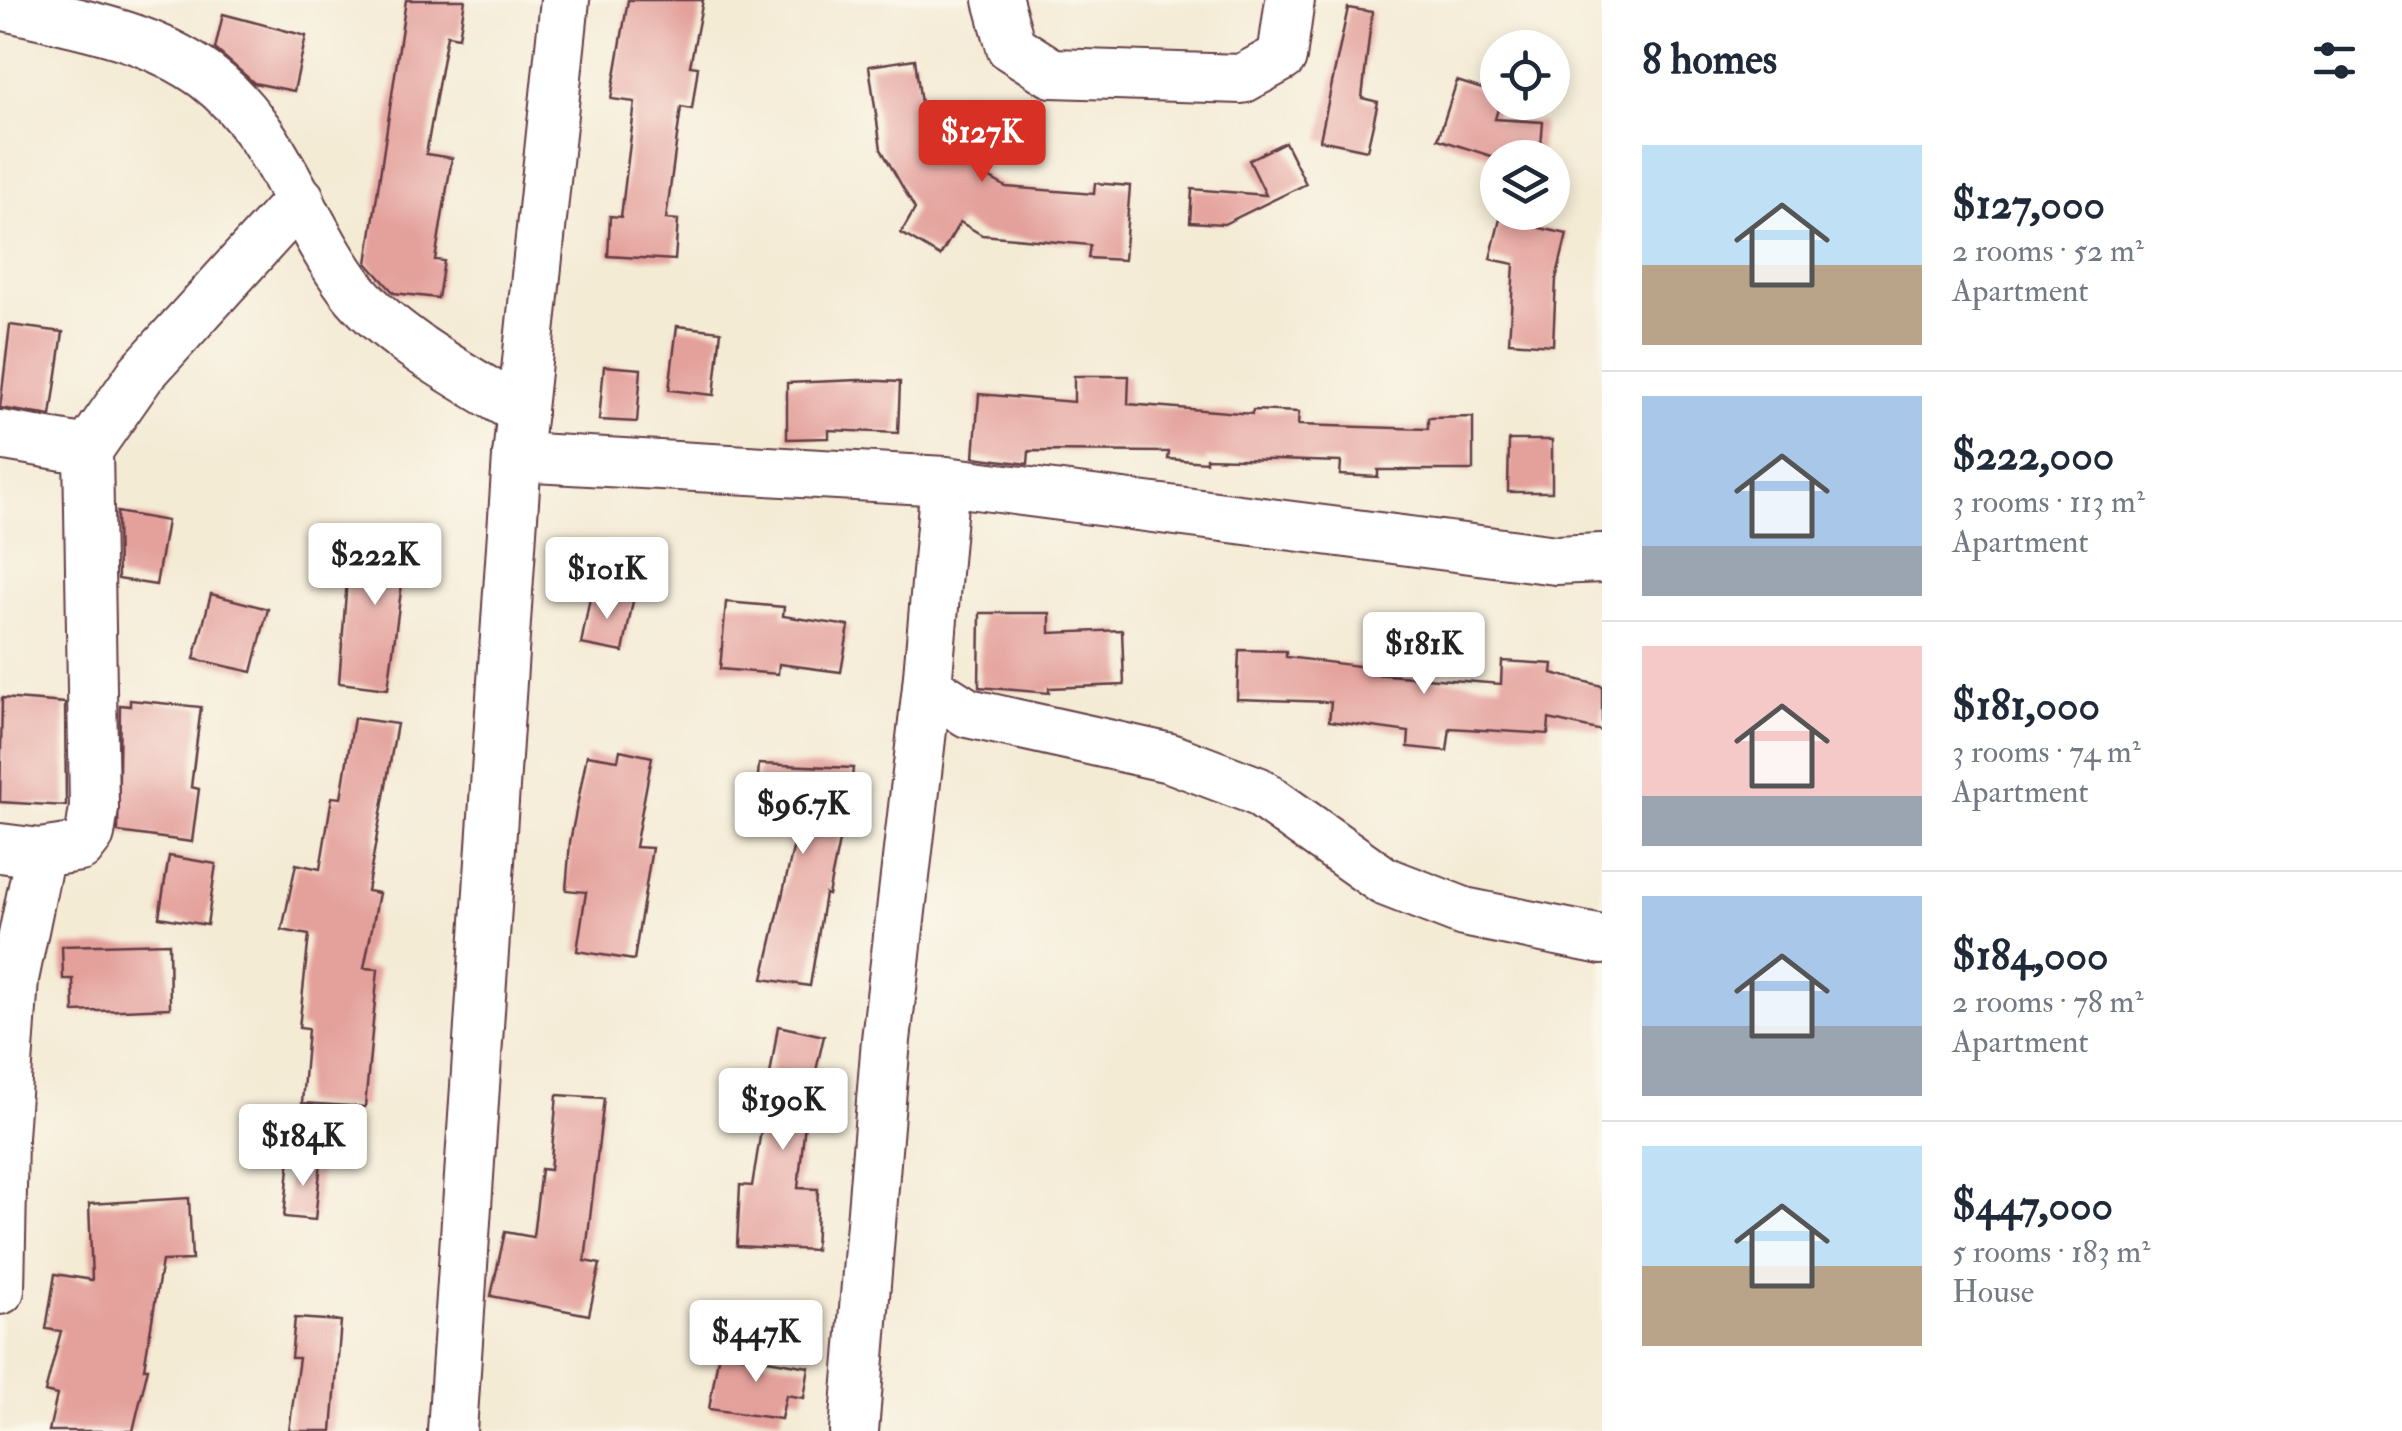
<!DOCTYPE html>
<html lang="en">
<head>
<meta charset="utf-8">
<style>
  :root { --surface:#fff; --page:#f6f6f7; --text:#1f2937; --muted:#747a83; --line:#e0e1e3; --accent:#d93025 }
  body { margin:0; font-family:"IM FELL Double Pica",serif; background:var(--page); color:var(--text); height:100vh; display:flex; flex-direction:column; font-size:38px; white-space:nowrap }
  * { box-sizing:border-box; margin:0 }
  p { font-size:32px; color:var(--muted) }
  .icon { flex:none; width:55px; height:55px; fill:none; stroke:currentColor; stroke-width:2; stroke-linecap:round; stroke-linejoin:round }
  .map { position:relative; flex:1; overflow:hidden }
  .sheet { display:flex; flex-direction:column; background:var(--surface); width:800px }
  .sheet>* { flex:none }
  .fabs { position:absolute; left:1480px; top:30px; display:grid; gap:20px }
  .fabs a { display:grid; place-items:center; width:90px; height:90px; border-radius:50%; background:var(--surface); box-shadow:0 5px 15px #0003; font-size:50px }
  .price { position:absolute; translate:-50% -85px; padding:0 22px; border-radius:10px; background:#fff; color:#222; font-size:32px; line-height:65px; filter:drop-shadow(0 2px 5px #0008) }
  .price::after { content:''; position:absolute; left:50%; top:60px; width:30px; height:22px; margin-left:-15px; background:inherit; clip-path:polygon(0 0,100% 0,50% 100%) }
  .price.selected { background:var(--accent); color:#fff }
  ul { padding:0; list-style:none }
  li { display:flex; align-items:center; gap:30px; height:250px; padding:0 40px }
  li+li { border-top:2px solid var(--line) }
  li span { display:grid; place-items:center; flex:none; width:280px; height:200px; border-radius:0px; color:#555 }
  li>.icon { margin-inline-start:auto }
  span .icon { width:120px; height:120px; fill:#fffc; stroke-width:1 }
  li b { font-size:42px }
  h2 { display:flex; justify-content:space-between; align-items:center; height:120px; padding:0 40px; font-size:42px }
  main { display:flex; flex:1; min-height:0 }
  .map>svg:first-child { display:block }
</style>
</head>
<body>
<main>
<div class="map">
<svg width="1602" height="1431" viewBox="0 0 1602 1431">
  <rect width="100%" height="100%" fill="#fbf7ec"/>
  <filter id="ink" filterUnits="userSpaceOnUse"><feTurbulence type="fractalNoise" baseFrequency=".01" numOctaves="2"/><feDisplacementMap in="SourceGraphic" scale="20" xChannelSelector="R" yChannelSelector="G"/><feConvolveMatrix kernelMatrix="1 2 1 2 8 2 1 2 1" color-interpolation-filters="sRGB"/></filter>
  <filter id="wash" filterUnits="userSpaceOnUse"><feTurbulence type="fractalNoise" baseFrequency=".0048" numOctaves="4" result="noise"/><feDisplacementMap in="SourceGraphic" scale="40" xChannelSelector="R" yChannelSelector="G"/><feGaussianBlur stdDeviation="2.25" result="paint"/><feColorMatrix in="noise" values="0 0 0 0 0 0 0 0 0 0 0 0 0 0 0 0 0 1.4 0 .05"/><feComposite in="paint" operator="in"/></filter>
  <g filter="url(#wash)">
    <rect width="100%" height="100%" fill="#f4ebd5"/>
    <g id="blocks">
      <g fill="#e4a09b">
        <path d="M406,0H465L459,37L447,35L426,154L452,158L435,260L444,261L438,298L394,293L367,263Z"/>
        <path d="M628,0H703L690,66L698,67L692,109L681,107L666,219L678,220L675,260L608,256L610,216L621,217L635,102L611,99Z"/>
        <path d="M1348,8L1372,12L1362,98L1378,102L1367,150L1320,140Z"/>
        <path d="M223,14L306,36L294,91L254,83L215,49Z"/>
        <path d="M915,59L926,141L1006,187L1094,194L1095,183L1130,186L1124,260L1088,258L1090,245L982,235L960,222L940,256L901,233L915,209L881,149L869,66Z"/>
        <path d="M1457,81L1498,94L1500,102L1495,119L1543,122L1540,158H1497L1438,139Z"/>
        <path d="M1285,142L1306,184L1224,224L1190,222L1192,189L1266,195L1249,160Z"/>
        <path d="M1500,219L1567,234L1556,279L1553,345L1509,342L1514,264L1490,259Z"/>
        <path d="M10,325L63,332L51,416L0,408Z"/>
        <path d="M677,326L721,331L714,395L669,390Z"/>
        <path d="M604,366L641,369L637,422L599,420Z"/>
        <path d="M1074,376H1129L1128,404L1252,414L1253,410L1299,412L1298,425L1428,429V418L1473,417V470H1378V477L1340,475L1341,462L1206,458V462L1168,459L1169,452L1029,451L1028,464L974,457L979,394L1074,402Z"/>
        <path d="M859,380L900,382L898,433L829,430V438L787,439V383Z"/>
        <path d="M1509,440H1552V492H1508Z"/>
        <path d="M117,512L167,521L156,585L118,579Z"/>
        <path d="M350,540L423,545L420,584L402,583L388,689L339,683Z"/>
        <path d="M591,593L633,601L623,652L581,644Z"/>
        <path d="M211,594L268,609L252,672L194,659Z"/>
        <path d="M726,602L784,607L783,616L849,626L841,672L779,664L778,674L720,669Z"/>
        <path d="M980,613H1050V633L1122,630L1124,685L1049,688V693L979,687Z"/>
        <path d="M1239,650L1286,651V657L1375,668V674L1501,684L1502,661L1553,664L1552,673L1602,686V731L1549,719L1548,734L1450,728L1447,751L1408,747L1409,732L1329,721L1331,702L1237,699Z"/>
        <path d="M2,698L65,703L66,806L0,802Z"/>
        <path d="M130,700L201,707L191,787L199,789L192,842L118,832L120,705L130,706Z"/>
        <path d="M354,718L397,724L367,891L379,893L364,968L378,969L365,1107L302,1103L308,1029L299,1028L309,935L282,930L296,864L320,869L332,797L341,798Z"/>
        <path d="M620,750L652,757L635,847L652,848L634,960L577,951L586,892L566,890L570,842L587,755L618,760Z"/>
        <path d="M759,764L853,768L848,818L844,817L828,895L825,894L810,986L763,979L798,827L754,823Z"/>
        <path d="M169,856L216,864L207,925L159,917Z"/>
        <path d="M169,943L170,1008L74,1012L73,979H63L62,946Z"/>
        <path d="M778,1026L824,1036L806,1114L798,1188L818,1189L815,1250L737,1246L740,1185L752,1186Z"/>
        <path d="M557,1095L604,1098L585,1261L600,1264L589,1315L491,1296L505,1232L533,1237L541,1169L550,1170Z"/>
        <path d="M290,1158L321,1161L315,1220L284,1217Z"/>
        <path d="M189,1198L192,1260L162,1261L144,1368H148L133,1431H49L57,1395L45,1392L61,1331L46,1329L55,1274L92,1280L89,1204Z"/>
        <path d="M295,1318L341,1321L332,1431H289L299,1358H291Z"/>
        <path d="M719,1352L809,1367L804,1398L786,1395L781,1419L709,1409Z"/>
      </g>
    </g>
  </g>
  <g filter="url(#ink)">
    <use href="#blocks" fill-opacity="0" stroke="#643e44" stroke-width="2.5"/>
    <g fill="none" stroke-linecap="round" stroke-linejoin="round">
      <defs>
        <g id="minor">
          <path d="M998,0L1011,47L1052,73L1242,79L1282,57L1290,0"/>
          <path d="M0,5C70,22 146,32 206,76C278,130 299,219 351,288C388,337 469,380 522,412"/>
          <path d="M0,435L88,450"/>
          <path d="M517,457L945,481L1556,560L1602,558"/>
          <path d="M927,687L968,713L1170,758L1257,791L1384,881L1464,912L1602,940"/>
          <path d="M0,848L40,853L80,847L90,834L94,808L88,450L141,374L300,199"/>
          <path d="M0,1290L3,1137L14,979L40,853"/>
          <path d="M452,1431L517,457L565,0"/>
          <path d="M854,1431L886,1040L927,687L945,481"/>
        </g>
      </defs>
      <use href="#minor" stroke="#643e44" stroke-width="52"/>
      <use href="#minor" stroke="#fff" stroke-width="48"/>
    </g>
  </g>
</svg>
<div class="fabs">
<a><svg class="icon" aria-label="locate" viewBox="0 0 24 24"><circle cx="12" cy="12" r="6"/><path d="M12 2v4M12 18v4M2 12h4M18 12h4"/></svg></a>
<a><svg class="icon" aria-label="layers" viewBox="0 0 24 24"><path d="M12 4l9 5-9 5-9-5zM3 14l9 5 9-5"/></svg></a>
</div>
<b class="price selected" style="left:982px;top:185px">$127K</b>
<b class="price" style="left:375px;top:608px">$222K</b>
<b class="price" style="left:607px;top:622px">$101K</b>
<b class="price" style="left:1424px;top:697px">$181K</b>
<b class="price" style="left:803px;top:857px">$96.7K</b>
<b class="price" style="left:783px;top:1153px">$190K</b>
<b class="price" style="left:303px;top:1189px">$184K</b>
<b class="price" style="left:756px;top:1385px">$447K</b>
</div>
<section class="sheet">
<h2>8 homes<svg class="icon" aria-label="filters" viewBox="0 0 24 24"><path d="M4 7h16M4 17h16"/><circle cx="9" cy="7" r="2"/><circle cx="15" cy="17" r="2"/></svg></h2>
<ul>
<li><span style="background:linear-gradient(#bfe0f5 60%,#b9a48a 0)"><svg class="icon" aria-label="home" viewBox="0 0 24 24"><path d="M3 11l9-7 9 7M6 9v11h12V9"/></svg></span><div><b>$127,000</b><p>2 rooms · 52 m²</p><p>Apartment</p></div></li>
<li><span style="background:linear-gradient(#a9c7e8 75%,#9aa5b1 0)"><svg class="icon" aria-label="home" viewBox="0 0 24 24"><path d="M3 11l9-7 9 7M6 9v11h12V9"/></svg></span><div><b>$222,000</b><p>3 rooms · 113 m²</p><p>Apartment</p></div></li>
<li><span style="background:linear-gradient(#f6c9c9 75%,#9aa5b1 0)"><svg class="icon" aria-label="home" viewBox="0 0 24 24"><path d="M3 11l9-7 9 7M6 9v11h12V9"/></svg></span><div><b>$181,000</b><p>3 rooms · 74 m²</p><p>Apartment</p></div></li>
<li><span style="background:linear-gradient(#a9c7e8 65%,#9aa5b1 0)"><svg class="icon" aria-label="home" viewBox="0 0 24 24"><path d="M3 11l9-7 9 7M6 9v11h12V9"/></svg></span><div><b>$184,000</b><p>2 rooms · 78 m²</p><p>Apartment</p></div></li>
<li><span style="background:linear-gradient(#bfe0f5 60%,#b9a48a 0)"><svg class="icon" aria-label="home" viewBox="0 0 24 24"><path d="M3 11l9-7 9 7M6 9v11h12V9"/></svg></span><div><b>$447,000</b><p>5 rooms · 183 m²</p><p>House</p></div></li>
</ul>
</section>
</main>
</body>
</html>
